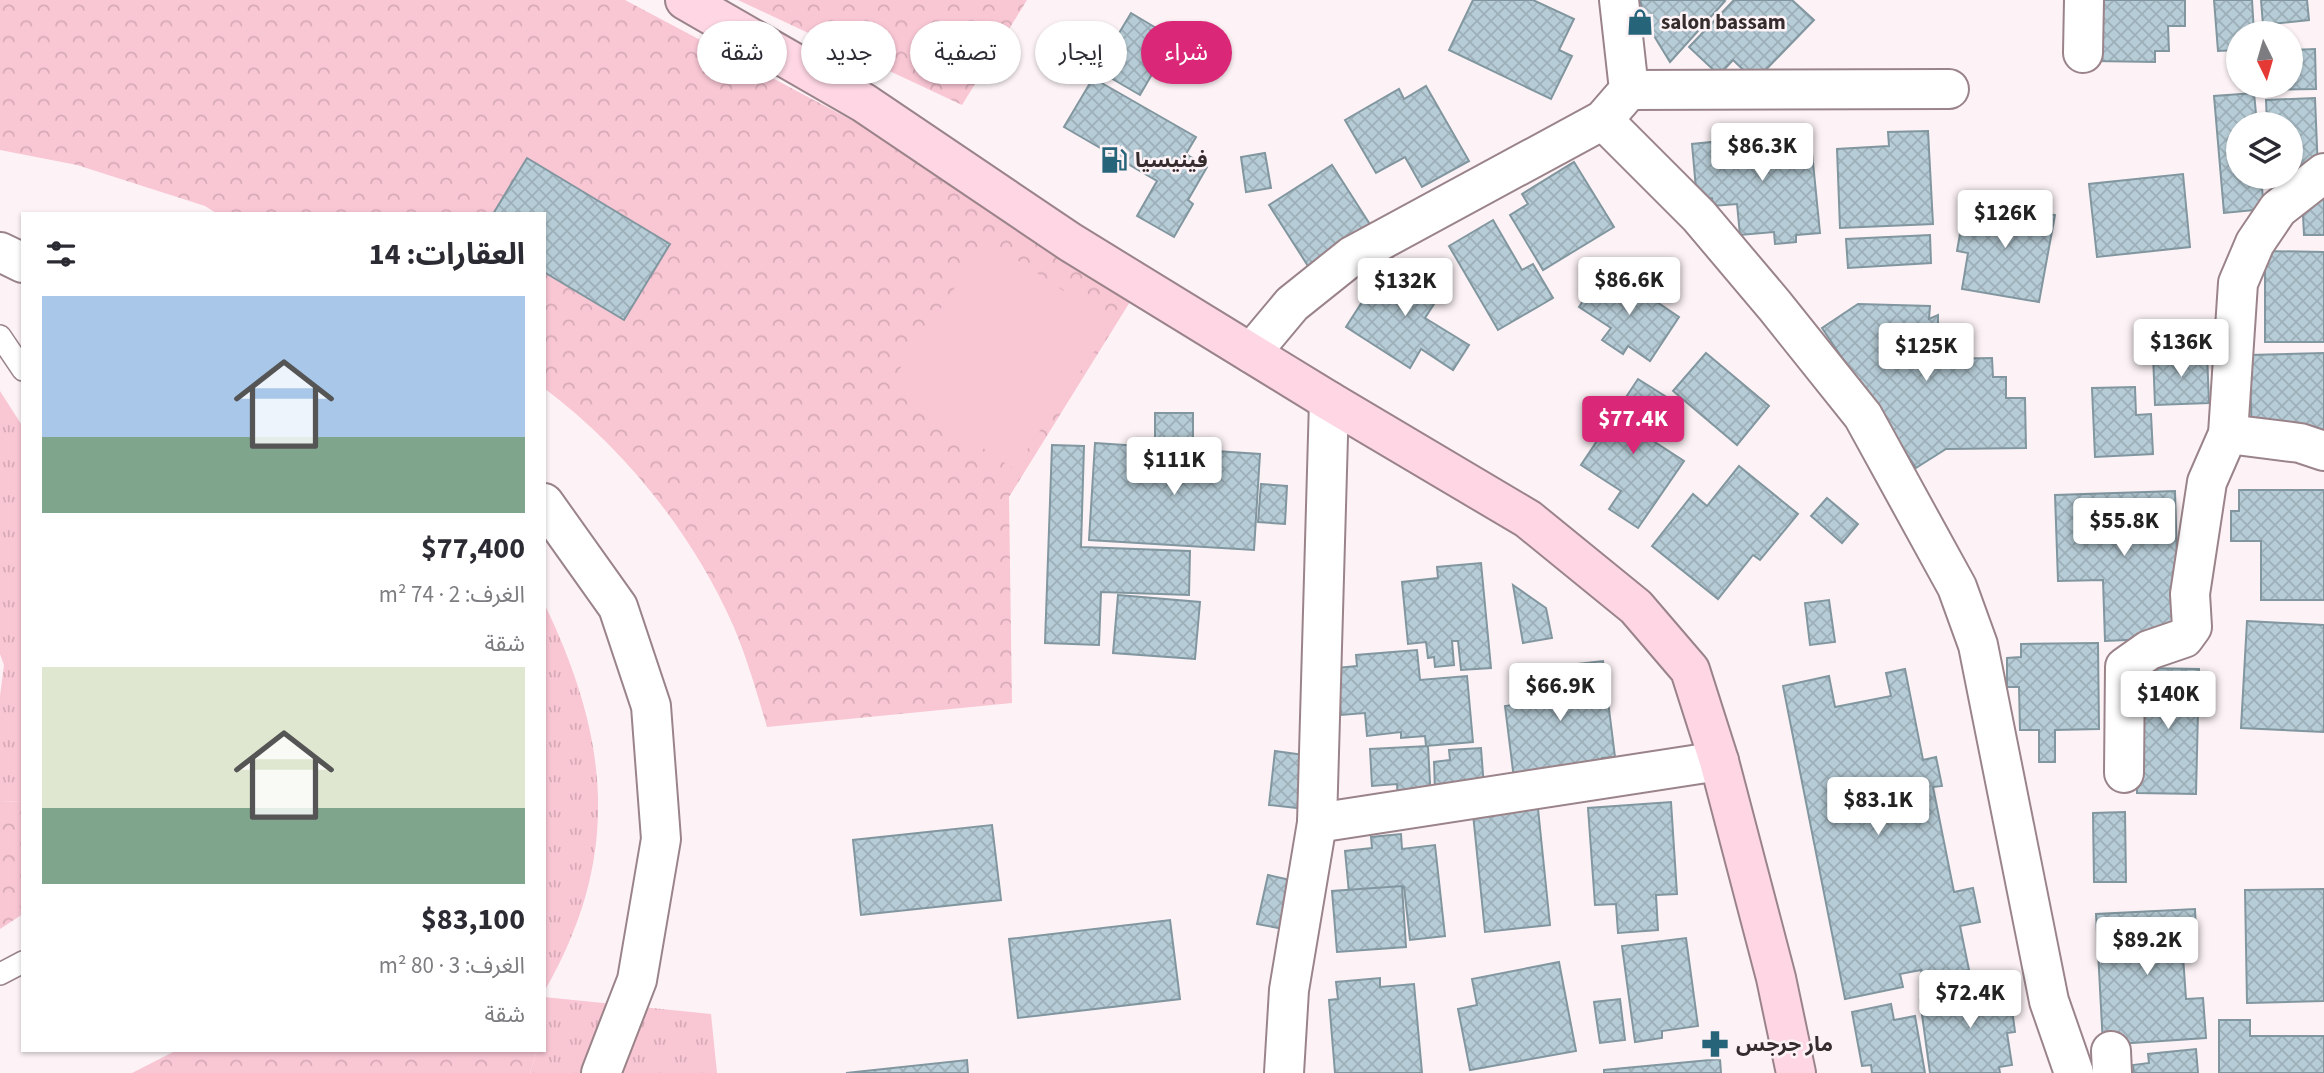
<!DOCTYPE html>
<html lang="ar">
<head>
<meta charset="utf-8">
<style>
  :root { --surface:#fff; --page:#f7f7f7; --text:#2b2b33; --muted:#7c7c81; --accent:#db2777 }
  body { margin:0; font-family:"Source Sans 3","Noto Sans Arabic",sans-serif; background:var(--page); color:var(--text); direction:rtl; height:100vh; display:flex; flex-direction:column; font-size:26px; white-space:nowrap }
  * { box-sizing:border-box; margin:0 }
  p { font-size:23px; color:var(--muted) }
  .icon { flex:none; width:38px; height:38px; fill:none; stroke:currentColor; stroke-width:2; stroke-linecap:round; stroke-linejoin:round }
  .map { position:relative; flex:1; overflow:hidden; direction:ltr }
  .panel { position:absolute; left:21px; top:212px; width:525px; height:840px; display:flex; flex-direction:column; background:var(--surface); border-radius:0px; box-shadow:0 2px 5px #0004; direction:rtl }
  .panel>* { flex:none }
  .guide { position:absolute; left:567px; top:21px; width:665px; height:63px; direction:rtl; display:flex; gap:14px }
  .needle { width:46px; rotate:175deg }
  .fabs { position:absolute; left:2226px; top:21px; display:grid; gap:14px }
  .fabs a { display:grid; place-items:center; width:77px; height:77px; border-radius:50%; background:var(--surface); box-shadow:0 2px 5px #0004; font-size:35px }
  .price { position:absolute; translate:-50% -60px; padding:0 16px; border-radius:7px; background:#fff; color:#222; font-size:23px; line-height:46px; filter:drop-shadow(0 2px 4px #0008) }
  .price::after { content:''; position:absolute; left:50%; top:42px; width:21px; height:16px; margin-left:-10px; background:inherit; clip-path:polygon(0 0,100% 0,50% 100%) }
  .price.on { background:var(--accent); color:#fff }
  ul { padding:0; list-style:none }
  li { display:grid; align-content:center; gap:14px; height:371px; padding:0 21px }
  li span { display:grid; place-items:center; height:217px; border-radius:0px; color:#555 }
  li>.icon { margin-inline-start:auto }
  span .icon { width:126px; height:126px; fill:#fffc; stroke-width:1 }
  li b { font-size:30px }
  h2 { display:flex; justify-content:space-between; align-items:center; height:84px; padding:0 21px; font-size:30px }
  .chip { padding:0 24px; border-radius:32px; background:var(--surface); box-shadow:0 2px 5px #0004; font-size:24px; line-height:63px }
  .chip.on { background:var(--accent); color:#fff }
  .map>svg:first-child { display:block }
</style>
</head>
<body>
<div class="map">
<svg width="2324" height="1073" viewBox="0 0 2324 1073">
  <defs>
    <pattern id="grass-tufts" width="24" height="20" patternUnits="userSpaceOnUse" patternTransform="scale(1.75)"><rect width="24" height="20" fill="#f9c6d4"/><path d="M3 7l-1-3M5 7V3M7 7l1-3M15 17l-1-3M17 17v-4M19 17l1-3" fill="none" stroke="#d6aab6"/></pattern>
    <pattern id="forest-crowns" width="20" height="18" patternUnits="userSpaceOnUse" patternTransform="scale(1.75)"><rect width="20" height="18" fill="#f9c6d4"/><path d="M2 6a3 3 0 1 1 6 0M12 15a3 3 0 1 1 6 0" fill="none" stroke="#d6aab6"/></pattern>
    <pattern id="building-cross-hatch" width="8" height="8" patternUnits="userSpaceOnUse" patternTransform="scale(1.75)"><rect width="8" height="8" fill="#b6ccd6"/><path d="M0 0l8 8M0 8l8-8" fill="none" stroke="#9dafb8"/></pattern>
  </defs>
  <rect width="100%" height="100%" fill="#fdf3f6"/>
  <g fill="url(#grass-tufts)">
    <path d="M0,391L23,427V802L0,801V696L4,665L0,654Z"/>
    <path d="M544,603C610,740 622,857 544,992Z"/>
    <path d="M544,997L711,1014L717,1073H530L537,1050H544Z"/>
  </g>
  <g fill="url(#forest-crowns)">
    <path d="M0,0H625L1146,276L1009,497L1012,703L767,727C757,693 747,658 733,625C692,533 625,449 544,388V214L216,213L205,206L77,165L0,150Z"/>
    <path d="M738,0H1027L962,105Z"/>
    <path d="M0,801L23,802V914L0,929Z"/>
    <path d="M177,1050H537L530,1073H132Z"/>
  </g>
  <path fill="#f9c6d4" d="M987,240L1113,324L1014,469L889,385Z"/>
  <g fill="url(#building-cross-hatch)" stroke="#81969f" stroke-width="2">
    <path d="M1473,0H1533L1574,19L1559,50L1572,56L1551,99L1449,50Z"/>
    <path d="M1640,0H1723L1725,1L1670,62L1645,21Z"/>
    <path d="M1734,0H1792L1814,20L1755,81L1733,60L1719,75L1689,47Z"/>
    <path d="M2094,0H2185V26H2168L2169,51H2155V62L2093,61Z"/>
    <path d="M2214,0H2252L2254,33H2238V50L2218,51Z"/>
    <path d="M2261,0H2307L2309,20L2263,25Z"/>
    <path d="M1131,13L1173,38L1140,95L1097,70Z"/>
    <path d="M2315,49L2316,89L2264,90V86H2291V50Z"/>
    <path d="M1093,78L1196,137L1186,154L1207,167L1188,200L1193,204L1174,237L1137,216L1157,181L1064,127Z"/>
    <path d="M1426,86L1469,161L1422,187L1405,157L1376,173L1345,120L1399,89L1404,99Z"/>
    <path d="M2254,93L2257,124H2238V177H2261L2264,209L2224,213L2214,96Z"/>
    <path d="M2315,98L2318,171L2291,173V124H2267L2266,100Z"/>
    <path d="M1928,131L1933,224L1840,228L1837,149L1889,146L1888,132Z"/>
    <path d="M1810,132L1820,233L1796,235V242L1775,244L1774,232L1740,235L1737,204L1713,206L1712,198L1697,200L1692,144Z"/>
    <path d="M1265,153L1271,188L1246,192L1241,157Z"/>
    <path d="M527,158L670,244L624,320L544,272V214H493Z"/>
    <path d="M1574,162L1614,227L1543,270L1510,215L1528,204L1522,194Z"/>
    <path d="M1332,165L1371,226L1308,266L1269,205Z"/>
    <path d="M2183,174L2190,247L2097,257L2089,184Z"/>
    <path d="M2324,195V235H2304L2302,196Z"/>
    <path d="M1966,200L2055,215L2039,302L1962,289L1968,253L1957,251Z"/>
    <path d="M1493,220L1522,270L1533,264L1553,298L1498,330L1449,246Z"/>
    <path d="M1930,235L1931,263L1848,268L1846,239Z"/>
    <path d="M2265,251L2324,252V342H2265Z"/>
    <path d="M1391,257L1443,290L1425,318L1469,345L1453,370L1421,349L1410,368L1346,327Z"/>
    <path d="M1599,277L1614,287L1620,277L1679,317L1650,361L1628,346L1623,354L1602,340L1611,328L1579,307Z"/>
    <path d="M1858,304L1930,306L1929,319L1938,315V359L1992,358L1993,377H2006V398H2025L2026,448L1946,449L1916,468L1822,328Z"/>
    <path d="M1706,353L1769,406L1737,445L1673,391Z"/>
    <path d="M2207,353L2209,403L2155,405L2153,354Z"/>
    <path d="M2324,353V437L2252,433L2249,355Z"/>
    <path d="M1638,379L1665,396L1641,433L1684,461L1638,528L1609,509L1621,491L1581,465Z"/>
    <path d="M2135,387L2136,415L2151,414L2153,454L2095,457L2092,388Z"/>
    <path d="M1155,413H1193V443L1155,442Z"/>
    <path d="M1095,443L1260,454L1254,550L1089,540Z"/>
    <path d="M1052,445L1084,446L1081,547L1190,551L1189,595L1101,592L1099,645L1045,643Z"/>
    <path d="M1739,466L1798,514L1760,560L1753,555L1718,599L1652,546L1693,494L1707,506Z"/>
    <path d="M1261,484L1287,486L1285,524L1258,522Z"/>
    <path d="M2239,490H2324V600H2261V541H2231V511H2239Z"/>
    <path d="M2175,491L2179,627L2171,638L2105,641L2103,580L2058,581L2055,495Z"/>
    <path d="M1827,498L1858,524L1842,543L1811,516Z"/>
    <path d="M1481,563L1491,668L1461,670L1458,641H1452L1454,665L1435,667L1434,657L1428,658L1426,642L1408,644L1402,582L1438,578L1437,567Z"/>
    <path d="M1513,585L1546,608L1552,638L1523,643Z"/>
    <path d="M1118,595L1200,602L1195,659L1113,653Z"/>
    <path d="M1829,600L1835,642L1810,645L1805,603Z"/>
    <path d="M2247,621L2324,625V732L2241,728Z"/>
    <path d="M2098,643L2099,729L2055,730V762H2039V730H2020L2019,687H2007V658L2021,657V644Z"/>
    <path d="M1417,650L1420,680L1467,676L1473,742L1426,746L1425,736L1401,738V732L1367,736L1365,713L1341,715L1337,668L1357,666L1356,655Z"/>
    <path d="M1603,661L1615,757L1602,758L1603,768L1515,787L1505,706L1520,704L1516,671Z"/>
    <path d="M2140,668L2199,669L2196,794L2137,793Z"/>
    <path d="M1905,669L1923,760L1936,757L1942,786L1933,787L1954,892L1973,888L1980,922L1960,926L1969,970L1923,979L1921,970L1900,974L1903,987L1845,999L1783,686L1829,676L1835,707L1891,696L1886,673Z"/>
    <path d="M1428,746L1431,801L1398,802L1397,784L1372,786L1370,749Z"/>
    <path d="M1481,748L1484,788L1435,791L1434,762L1450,760L1449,750Z"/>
    <path d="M1275,751L1312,756L1305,809L1269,805Z"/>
    <path d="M1537,799L1550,925L1485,932L1473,814Z"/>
    <path d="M1671,802L1677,894L1656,895L1658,930L1618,933L1616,904L1595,905L1588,808Z"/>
    <path d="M2125,812L2126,882H2094L2093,813Z"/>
    <path d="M992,825L1001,900L861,915L853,840Z"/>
    <path d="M1401,834L1402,849L1435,845L1445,936L1410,940L1404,887L1349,893L1345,851L1372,848L1371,837Z"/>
    <path d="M1268,875L1295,881L1284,929L1257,924Z"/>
    <path d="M1402,886L1406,947L1337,952L1332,891Z"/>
    <path d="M2324,889V1001L2247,1003L2245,890Z"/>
    <path d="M2195,909L2197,955L2183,956L2186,999L2203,998L2206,1038L2103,1045L2096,914Z"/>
    <path d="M1170,920L1180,999L1018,1018L1009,939Z"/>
    <path d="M1686,938L1698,1026L1662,1031V1038L1635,1042L1622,946Z"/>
    <path d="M1559,962L1576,1051L1470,1070L1458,1009L1477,1005L1472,979Z"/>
    <path d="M2008,977L2015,1032L2007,1033L2012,1065L1999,1067L2000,1073H1930L1920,1000L1989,990L1988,980Z"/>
    <path d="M1380,978V987L1414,984L1422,1073H1335L1329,1000L1338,999L1336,982Z"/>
    <path d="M1620,999L1625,1040L1600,1043L1594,1002Z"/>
    <path d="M1891,1004L1894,1020L1915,1016L1925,1073H1872L1871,1065L1862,1066L1852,1012Z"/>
    <path d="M2219,1020H2250V1036H2324V1073H2219Z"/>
    <path d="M2196,1049L2198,1073H2134L2133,1065L2149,1063L2148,1054Z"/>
    <path d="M1720,1059L1721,1073H1604V1070Z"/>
    <path d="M967,1060L968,1073H846Z"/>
  </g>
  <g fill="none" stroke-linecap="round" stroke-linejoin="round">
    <defs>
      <g id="service">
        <path d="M0,336L23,370"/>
        <path d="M0,974L23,962"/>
      </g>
      <g id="minor">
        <path d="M2083,53L2084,0"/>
        <path d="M1629,90L1949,89"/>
        <path d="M1603,120L1699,216L1775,306L1863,416L1957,587L1978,645L2049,1001L2074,1073"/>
        <path d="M0,252L23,263"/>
        <path d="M1251,353L1292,304L1352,256L1603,120L1629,90L1619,0"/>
        <path d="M2228,434L2300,443L2324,451"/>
        <path d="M544,503L618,607L651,706L661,839L637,980L601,1073"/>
        <path d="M2124,773L2125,667L2149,650L2184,638L2192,627L2190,594L2207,482L2228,434L2238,283L2255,243L2278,209L2324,173"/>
        <path d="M1317,823L1719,761"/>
        <path d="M2111,1051L2112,1073"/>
      </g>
      <path id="tertiary" d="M1284,1073L1289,990L1317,823L1329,401"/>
      <path id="secondary" d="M685,0L864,103L1070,242L1329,401L1528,519L1636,607L1690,670L1719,761L1776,978L1796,1073"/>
    </defs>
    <use href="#service" stroke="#9a848a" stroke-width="24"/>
    <use href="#minor" stroke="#9a848a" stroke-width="42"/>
    <use href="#tertiary" stroke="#9a848a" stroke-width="42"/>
    <use href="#secondary" stroke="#9a848a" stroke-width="42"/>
    <use href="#service" stroke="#fff" stroke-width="21"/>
    <use href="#minor" stroke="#fff" stroke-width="38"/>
    <use href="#tertiary" stroke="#fff" stroke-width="38"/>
    <use href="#secondary" stroke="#fed6e4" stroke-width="38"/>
  </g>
  <defs>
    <symbol id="shop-bare" viewBox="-9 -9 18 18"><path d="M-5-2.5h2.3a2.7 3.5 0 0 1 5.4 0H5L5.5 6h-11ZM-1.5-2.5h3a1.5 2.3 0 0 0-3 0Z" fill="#26647a" stroke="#fdf3f6" stroke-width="2.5" paint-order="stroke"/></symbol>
    <symbol id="fuel-bare" viewBox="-9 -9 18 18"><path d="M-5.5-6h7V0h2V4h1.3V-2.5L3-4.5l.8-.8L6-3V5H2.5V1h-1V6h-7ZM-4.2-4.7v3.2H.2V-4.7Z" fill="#26647a" stroke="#fdf3f6" stroke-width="2.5" paint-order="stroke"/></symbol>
    <symbol id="pharmacy-bare" viewBox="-9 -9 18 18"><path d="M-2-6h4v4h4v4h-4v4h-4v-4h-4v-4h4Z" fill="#26647a" stroke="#fdf3f6" stroke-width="2.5" paint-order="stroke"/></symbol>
  </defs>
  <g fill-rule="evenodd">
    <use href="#shop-bare" x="1621" y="3" width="38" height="38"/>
    <use href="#fuel-bare" x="1095" y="141" width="38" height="38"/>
    <use href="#pharmacy-bare" x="1696" y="1025" width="38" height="38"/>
  </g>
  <g text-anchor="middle" stroke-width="5" stroke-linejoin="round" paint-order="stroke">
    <g font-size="21" font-weight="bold" fill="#352c2e" stroke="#fdf3f6" text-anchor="start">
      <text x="1661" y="29">salon bassam</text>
      <text x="1135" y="167">فينيسيا</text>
      <text x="1736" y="1051">مار جرجس</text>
    </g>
  </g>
</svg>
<div class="fabs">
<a><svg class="needle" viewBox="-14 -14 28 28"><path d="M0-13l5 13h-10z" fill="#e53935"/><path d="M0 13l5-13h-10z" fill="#7c7c81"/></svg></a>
<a><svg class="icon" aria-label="layers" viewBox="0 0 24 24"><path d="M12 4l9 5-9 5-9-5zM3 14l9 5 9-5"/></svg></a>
</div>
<b class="price" style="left:1762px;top:183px">$86.3K</b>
<b class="price" style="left:2005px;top:250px">$126K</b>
<b class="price" style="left:1629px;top:317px">$86.6K</b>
<b class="price" style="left:1405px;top:318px">$132K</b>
<b class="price" style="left:2181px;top:379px">$136K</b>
<b class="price" style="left:1926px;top:383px">$125K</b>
<b class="price on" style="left:1633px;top:456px">$77.4K</b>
<b class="price" style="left:1174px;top:497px">$111K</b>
<b class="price" style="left:2124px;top:558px">$55.8K</b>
<b class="price" style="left:1560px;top:723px">$66.9K</b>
<b class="price" style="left:2168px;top:731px">$140K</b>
<b class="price" style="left:1878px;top:837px">$83.1K</b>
<b class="price" style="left:2147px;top:977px">$89.2K</b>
<b class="price" style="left:1970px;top:1030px">$72.4K</b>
<div class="guide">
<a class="chip on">شراء</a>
<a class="chip">إيجار</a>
<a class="chip">تصفية</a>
<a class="chip">جديد</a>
<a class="chip">شقة</a>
</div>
<section class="panel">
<h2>العقارات: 14<svg class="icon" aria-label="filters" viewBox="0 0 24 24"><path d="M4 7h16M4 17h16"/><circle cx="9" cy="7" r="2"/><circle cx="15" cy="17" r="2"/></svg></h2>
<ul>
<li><span style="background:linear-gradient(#a9c7e8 65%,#7fa58c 0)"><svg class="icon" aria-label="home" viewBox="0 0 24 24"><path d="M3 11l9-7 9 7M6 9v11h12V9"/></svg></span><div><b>$77,400</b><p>الغرف: 2 · 74 m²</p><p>شقة</p></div></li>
<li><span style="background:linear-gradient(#dfe7d0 65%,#7fa58c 0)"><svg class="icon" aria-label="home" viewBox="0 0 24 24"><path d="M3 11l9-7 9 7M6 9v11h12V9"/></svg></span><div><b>$83,100</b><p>الغرف: 3 · 80 m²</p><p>شقة</p></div></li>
</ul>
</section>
</div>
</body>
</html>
